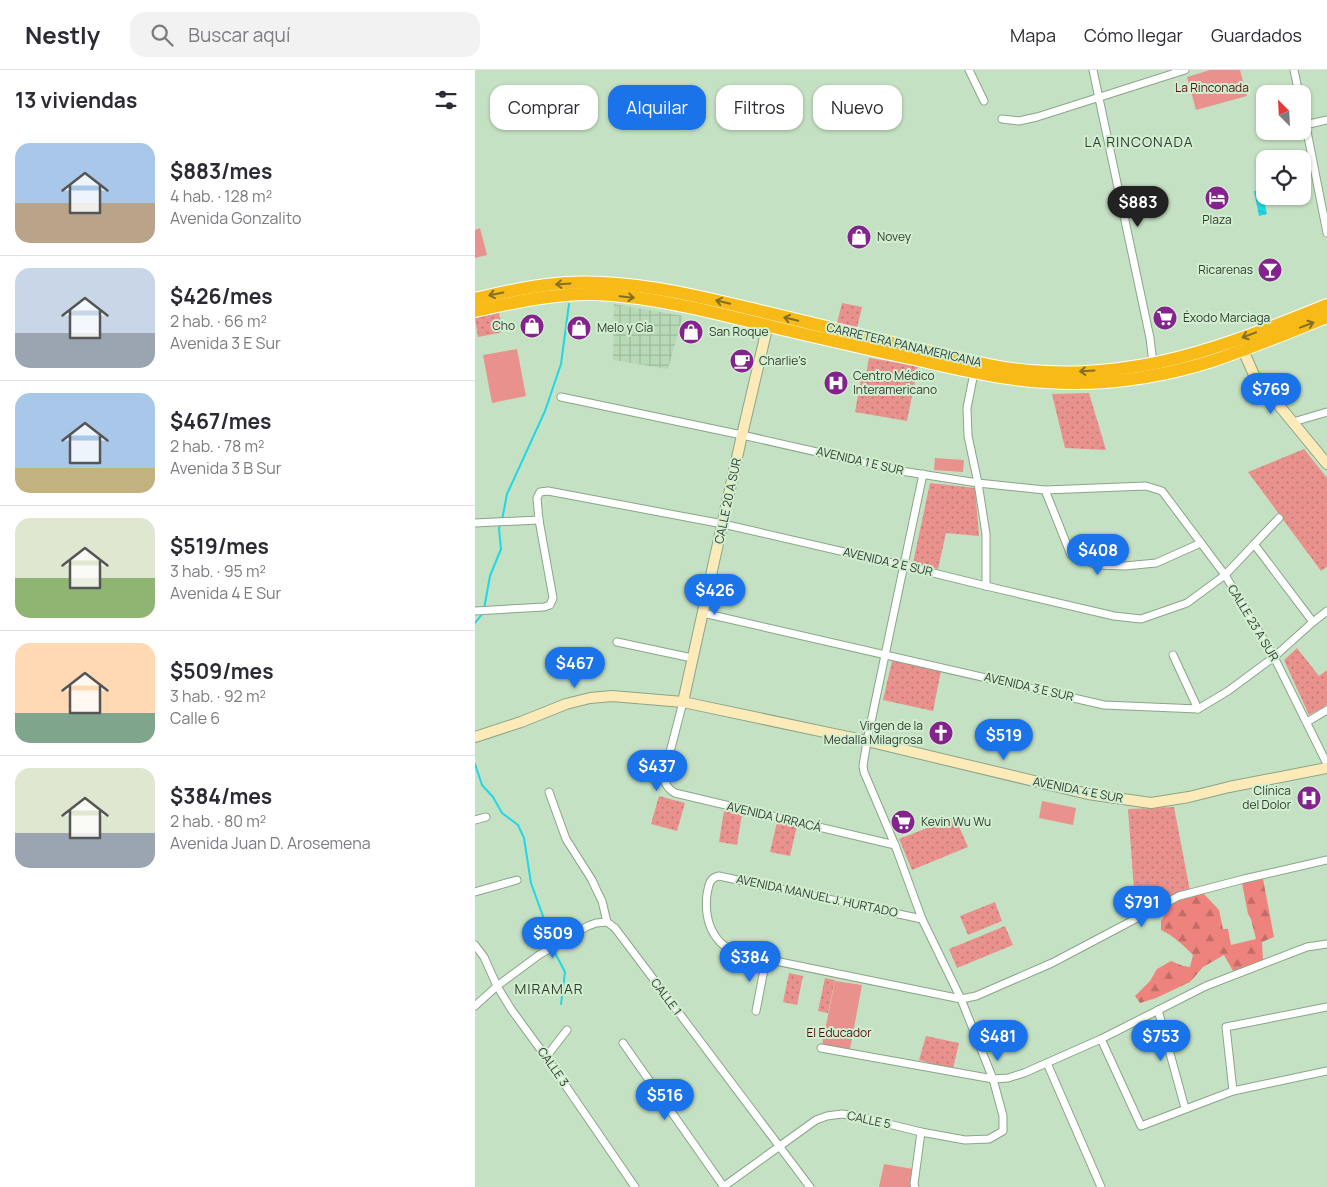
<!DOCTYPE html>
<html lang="es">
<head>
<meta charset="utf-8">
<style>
  :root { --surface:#fff; --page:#f2f2f3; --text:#2b2b33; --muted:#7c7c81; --line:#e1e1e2; --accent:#1a73e8 }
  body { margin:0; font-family:Manrope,sans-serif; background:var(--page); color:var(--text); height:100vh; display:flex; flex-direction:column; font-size:19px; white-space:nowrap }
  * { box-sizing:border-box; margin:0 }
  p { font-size:16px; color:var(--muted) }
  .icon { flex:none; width:28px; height:28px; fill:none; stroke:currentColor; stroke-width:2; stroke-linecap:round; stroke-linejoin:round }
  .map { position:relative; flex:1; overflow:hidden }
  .drawer { display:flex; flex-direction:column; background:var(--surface); width:475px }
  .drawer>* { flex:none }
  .banner { position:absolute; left:15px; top:15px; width:475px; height:45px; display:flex; gap:10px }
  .needle { width:32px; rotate:336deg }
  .buttons { position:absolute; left:781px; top:15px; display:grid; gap:10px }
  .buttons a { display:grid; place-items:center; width:55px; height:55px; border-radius:10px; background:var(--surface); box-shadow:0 1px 4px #0004; font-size:25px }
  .price { position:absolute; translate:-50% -42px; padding:0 11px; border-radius:18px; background:var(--accent); color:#fff; font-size:16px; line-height:32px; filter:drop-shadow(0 1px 2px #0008) }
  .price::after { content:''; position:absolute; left:50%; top:30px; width:15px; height:11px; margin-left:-8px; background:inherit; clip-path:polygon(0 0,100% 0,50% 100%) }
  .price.active { background:#222; color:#fff }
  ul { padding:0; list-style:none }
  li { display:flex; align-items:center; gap:15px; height:125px; padding:0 15px }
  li+li { border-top:1px solid var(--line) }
  li span { display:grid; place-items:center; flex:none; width:140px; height:100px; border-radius:15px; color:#555 }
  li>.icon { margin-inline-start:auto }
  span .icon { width:60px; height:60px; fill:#fffc; stroke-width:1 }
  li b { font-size:21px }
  h2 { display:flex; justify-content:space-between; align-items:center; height:60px; padding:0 15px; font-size:21px }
  .tag { padding:0 18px; border-radius:15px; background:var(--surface); box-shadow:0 1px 4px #0004; font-size:18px; line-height:45px }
  .tag.active { background:var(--accent); color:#fff }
  header { display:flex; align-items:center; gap:30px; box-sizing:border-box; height:70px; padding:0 25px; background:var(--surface); border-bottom:1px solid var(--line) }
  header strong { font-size:24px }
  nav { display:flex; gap:28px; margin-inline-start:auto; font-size:18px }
  .search { width:350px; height:45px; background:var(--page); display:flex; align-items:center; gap:12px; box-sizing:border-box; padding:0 18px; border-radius:15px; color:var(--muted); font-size:19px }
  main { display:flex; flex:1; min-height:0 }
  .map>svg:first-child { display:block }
</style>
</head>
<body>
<header>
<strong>Nestly</strong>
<div class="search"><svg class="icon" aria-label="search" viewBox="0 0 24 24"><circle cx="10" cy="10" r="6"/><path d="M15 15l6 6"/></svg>Buscar aquí</div>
<nav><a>Mapa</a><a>Cómo llegar</a><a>Guardados</a></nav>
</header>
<main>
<section class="drawer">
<h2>13 viviendas<svg class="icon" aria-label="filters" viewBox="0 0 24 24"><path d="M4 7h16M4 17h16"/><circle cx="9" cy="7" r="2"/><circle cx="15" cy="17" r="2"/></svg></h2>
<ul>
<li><span style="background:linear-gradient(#a9c7e8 60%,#b9a48a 0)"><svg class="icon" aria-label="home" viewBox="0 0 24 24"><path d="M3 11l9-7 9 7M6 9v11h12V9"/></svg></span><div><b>$883/mes</b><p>4 hab. · 128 m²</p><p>Avenida Gonzalito</p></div></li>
<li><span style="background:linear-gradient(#c9d6e8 65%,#9aa5b1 0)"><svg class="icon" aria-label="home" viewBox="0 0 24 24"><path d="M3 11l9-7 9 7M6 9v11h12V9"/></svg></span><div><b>$426/mes</b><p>2 hab. · 66 m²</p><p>Avenida 3 E Sur</p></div></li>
<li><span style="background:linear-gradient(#a9c7e8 75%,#c2b280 0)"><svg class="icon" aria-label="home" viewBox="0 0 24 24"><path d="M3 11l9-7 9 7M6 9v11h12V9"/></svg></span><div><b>$467/mes</b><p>2 hab. · 78 m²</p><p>Avenida 3 B Sur</p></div></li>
<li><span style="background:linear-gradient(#dfe7d0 60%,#8fb573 0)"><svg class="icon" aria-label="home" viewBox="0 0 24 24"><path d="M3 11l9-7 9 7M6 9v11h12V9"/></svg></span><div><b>$519/mes</b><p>3 hab. · 95 m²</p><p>Avenida 4 E Sur</p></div></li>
<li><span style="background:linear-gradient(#ffd9b3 70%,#7fa58c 0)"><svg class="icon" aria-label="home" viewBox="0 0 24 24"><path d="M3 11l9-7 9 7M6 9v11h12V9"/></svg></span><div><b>$509/mes</b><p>3 hab. · 92 m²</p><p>Calle 6</p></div></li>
<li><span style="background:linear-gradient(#dfe7d0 65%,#9aa5b1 0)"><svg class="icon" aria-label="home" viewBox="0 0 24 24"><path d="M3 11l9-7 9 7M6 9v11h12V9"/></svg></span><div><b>$384/mes</b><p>2 hab. · 80 m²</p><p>Avenida Juan D. Arosemena</p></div></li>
</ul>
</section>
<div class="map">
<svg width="852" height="1117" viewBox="0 0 852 1117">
  <defs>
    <pattern id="industrial-grid" width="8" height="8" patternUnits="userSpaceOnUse" patternTransform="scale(1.25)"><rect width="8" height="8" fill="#b7d9b5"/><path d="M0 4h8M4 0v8" fill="none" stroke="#9ebb9c"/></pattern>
    <pattern id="grass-dots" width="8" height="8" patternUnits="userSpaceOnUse" patternTransform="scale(1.25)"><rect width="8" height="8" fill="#e9928d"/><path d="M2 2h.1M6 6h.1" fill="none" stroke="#bd7874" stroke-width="1.8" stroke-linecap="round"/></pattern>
    <pattern id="forest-firs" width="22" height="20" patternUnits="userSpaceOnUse" patternTransform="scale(1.25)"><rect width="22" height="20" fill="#ee837d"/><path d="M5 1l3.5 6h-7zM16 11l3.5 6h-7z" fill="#c16c67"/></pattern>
    <pattern id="water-waves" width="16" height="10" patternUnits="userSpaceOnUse" patternTransform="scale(1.25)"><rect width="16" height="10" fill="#20d7e6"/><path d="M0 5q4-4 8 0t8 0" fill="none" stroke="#1db9c6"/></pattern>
  </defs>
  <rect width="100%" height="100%" fill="#c5e1c3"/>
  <path fill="url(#industrial-grid)" d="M139,234L208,246L193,299L138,290Z"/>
  <g fill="url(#grass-dots)">
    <path d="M367,233L387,237L382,258L362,253Z"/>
    <path d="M24,243L28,262L3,267L0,248Z"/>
    <path d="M394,288L443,296L432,351L380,342L387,303L391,304Z"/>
    <path d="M614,323L631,380L590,378L577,324Z"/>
    <path d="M829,379L852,408V497L846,501L773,402Z"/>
    <path d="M455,413L500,418L504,466L471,463L463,499L438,493Z"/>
    <path d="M822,578L844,606L852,600V635L834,645L809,590Z"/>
    <path d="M417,591L466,601L458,641L408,630Z"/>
    <path d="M184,726L210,733L202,761L176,754Z"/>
    <path d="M699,737L715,821L699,824L661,846L653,739Z"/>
    <path d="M249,741L267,744L262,775L244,772Z"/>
    <path d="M480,747L493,777L437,800L424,769Z"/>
    <path d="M302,752L322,756L315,786L295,782Z"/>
    <path d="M520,832L527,851L493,865L485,846Z"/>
    <path d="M530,856L538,875L482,898L474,879Z"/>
    <path d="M314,903L328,906L322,935L308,932Z"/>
    <path d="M350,908L360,910L353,943L343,941Z"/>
    <path d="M451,966L484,973L478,999L444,990Z"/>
  </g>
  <path fill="url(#forest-firs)" d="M788,809L799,867L787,872L788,890L758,901L749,885L728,897L715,912L681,928L665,933L660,926L675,911L682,899L696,891L708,896L715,897L718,885C708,875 699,866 686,860V851L690,844L688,840L701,832L724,823L729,824L744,840L748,859H753L756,875L781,869L776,849L773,844L767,813Z"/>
  <g fill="#e9928d">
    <path d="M735,0H765L772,26L721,40L712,7Z"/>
    <path d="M5,158L12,185L0,188V160Z"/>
    <path d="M42,279L51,326L17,333L8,285Z"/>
    <path d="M460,388L489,390L488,402L459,400Z"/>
    <path d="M567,731L601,738L598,755L564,748Z"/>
    <path d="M360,911L387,915L375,979L347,975Z"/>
    <path d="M409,1094L438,1099L436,1117H404Z"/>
  </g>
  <path fill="url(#water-waves)" d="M787,120L792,144L784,146L779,121Z"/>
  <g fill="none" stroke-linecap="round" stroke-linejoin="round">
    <g stroke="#20d7e6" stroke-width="2">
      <path d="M27,450L32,424L70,341L86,294L94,234"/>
      <path d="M9,539L15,506L26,479L24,459L25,454"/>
      <path d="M0,553L8,543"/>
      <path d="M0,694L7,715L18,727L27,743L43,755L49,768L56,813L69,849L77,875"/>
      <path d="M78,879L90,902L86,934"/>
    </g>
    <defs>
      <g id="street">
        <path d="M494,0L509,31"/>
        <path d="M618,0L675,268L678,293"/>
        <path d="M819,0L824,24"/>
        <path d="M828,41L852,163"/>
        <path d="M527,49L544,51L562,47L710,0"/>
        <path d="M830,55L852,50"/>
        <path d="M499,303L492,338L493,366L503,413L511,464V516"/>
        <path d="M86,327L267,365L426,401L503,413L570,420L671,416L687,421L750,505L799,587L852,694"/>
        <path d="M818,352L852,342"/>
        <path d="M570,420L596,485L622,495L650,496L681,493L726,473"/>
        <path d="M0,453L64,450"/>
        <path d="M779,474L838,552"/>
        <path d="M0,541L69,537L75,535L78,528L64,450L62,428L65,422L73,421L248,454L430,496L511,516L639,546L666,549L712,533L750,505L804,448"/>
        <path d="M228,543L629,635L723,639L753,621L799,587L838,552L852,541"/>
        <path d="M142,572L217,588"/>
        <path d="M698,585L723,639"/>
        <path d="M208,632L189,705C189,714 193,719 200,723L420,775"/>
        <path d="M832,652L852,640"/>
        <path d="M74,722L91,769L117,810L122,821L127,831L132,852L140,858L335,1117"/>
        <path d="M0,750L11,747"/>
        <path d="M0,822L42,810"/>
        <path d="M447,849L244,806C234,808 234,815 232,824C230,841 233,859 245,872C251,878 258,881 266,884L486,929L501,926L577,893L704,826L769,809L852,790"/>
        <path d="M0,875L9,887L22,916L36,939L71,987L160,1117"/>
        <path d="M0,936L22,916L64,885L113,856L121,853L132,852"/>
        <path d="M683,940L710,1038"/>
        <path d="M281,941L291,889"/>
        <path d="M626,969L666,1056L758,1021L852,1001"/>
        <path d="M148,973L249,1117"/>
        <path d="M346,978L518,1009L533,1008L549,1003L626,969L731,916L832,877L852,874"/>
        <path d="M71,987L92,960"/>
        <path d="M572,993L626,1117"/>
        <path d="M758,1021L751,957L852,937"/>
        <path d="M248,1117L341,1050L352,1046L367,1044L381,1046L446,1062L490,1070L514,1069L528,1061V1046L518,1009L486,929L447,849L420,775L389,702L388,696L392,671L448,404"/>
        <path d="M440,1117L439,1114L446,1062"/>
      </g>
      <g id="secondary">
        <path d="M768,280L779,305L852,394"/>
        <path d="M208,632L267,365L294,250"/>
        <path d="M0,667L46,652L91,634L115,628L137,626L208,632L392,671L613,724L676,733L714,727L754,717L852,698"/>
      </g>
      <g id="highway">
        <path d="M0,229C30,222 60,215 91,213C156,209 222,226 285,241C338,254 391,267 443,279C480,287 517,298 555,301C610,306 672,298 724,282C768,269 810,252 852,235"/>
        <path d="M0,241C40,232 80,223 121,224C180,227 237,242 294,256C345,268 396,280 448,291C498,303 547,313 599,313C646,313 693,305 737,291C776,278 814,262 852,247"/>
      </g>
    </defs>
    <use href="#street" stroke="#8aa589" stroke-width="9"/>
    <use href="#secondary" stroke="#8aa589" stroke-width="12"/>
    <use href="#highway" stroke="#fff" stroke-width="14"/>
    <use href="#street" stroke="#fff" stroke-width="7"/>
    <use href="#secondary" stroke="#fdeab9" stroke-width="10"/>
    <use href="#highway" stroke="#f8ba16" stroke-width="12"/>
  </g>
  <defs><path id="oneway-shaft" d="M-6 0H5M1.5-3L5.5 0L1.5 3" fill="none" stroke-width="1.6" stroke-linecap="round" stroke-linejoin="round" transform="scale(1.25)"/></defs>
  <g stroke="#816f26">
    <use href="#oneway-shaft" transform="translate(88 214) rotate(176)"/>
    <use href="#oneway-shaft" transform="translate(21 224) rotate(168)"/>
    <use href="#oneway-shaft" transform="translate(152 227) rotate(6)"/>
    <use href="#oneway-shaft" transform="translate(248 232) rotate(-166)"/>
    <use href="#oneway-shaft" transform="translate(316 249) rotate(-166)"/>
    <use href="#oneway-shaft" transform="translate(832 255) rotate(-21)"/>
    <use href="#oneway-shaft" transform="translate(774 265) rotate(159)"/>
    <use href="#oneway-shaft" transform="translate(612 301) rotate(177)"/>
  </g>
  <defs>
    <symbol id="hotel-disc" viewBox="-11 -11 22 22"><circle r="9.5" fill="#84238d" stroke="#d2eed0"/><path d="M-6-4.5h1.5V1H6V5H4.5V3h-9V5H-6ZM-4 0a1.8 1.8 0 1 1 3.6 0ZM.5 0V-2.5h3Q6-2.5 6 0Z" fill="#fff"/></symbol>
    <symbol id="shop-disc" viewBox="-11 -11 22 22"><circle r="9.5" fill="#84238d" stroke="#d2eed0"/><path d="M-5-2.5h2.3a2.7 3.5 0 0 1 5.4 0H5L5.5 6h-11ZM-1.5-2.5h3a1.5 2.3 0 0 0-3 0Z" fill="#fff"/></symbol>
    <symbol id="bar-disc" viewBox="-11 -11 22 22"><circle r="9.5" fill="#84238d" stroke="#d2eed0"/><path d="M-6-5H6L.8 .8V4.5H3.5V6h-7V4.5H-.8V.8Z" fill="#fff"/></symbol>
    <symbol id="supermarket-disc" viewBox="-11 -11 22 22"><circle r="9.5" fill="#84238d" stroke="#d2eed0"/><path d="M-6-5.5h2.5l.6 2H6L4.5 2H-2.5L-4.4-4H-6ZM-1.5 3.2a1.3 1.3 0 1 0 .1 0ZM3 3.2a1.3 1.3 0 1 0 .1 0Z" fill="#fff"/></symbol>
    <symbol id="cafe-disc" viewBox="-11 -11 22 22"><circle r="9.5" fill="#84238d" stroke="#d2eed0"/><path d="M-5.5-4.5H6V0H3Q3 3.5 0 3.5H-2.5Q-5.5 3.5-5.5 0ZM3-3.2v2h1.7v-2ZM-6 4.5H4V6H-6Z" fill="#fff"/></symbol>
    <symbol id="hospital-disc" viewBox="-11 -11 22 22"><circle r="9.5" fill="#84238d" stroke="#d2eed0"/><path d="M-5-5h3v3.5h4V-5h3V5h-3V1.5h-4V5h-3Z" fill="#fff"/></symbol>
    <symbol id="church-disc" viewBox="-11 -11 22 22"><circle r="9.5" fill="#84238d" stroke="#d2eed0"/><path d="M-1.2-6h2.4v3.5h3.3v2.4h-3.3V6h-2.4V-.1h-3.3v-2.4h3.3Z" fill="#fff"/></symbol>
  </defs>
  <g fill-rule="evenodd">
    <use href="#hotel-disc" x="728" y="114" width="28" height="28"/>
    <use href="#shop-disc" x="370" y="153" width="28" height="28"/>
    <use href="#bar-disc" x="781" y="186" width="28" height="28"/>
    <use href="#supermarket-disc" x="676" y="234" width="28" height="28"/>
    <use href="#shop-disc" x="43" y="242" width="28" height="28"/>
    <use href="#shop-disc" x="90" y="244" width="28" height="28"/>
    <use href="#shop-disc" x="202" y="248" width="28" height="28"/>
    <use href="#cafe-disc" x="253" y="277" width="28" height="28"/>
    <use href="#hospital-disc" x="347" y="299" width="28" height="28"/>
    <use href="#church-disc" x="452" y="649" width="28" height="28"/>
    <use href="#hospital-disc" x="820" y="714" width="28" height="28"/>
    <use href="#supermarket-disc" x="414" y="738" width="28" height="28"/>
  </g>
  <g text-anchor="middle" stroke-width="4" stroke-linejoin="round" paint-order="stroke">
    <g font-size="12" fill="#531012" stroke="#d2eed0">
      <text x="737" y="22">La Rinconada</text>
      <text x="364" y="967">El Educador</text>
    </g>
    <g font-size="12" fill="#313d31" stroke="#d2eed0" text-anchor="start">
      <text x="742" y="154" text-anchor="middle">Plaza</text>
      <text x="402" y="171">Novey</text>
      <text x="778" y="204" text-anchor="end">Ricarenas</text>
      <text x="708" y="252">Éxodo Marciaga</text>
      <text x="40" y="260" text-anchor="end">Cho</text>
      <text x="122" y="262">Melo y Cía</text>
      <text x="234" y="266">San Roque</text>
      <text x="284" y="295">Charlie's</text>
      <text x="378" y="310">Centro Médico<tspan x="378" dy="14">Interamericano</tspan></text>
      <text x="448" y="660" text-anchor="end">Virgen de la<tspan x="448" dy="14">Medalla Milagrosa</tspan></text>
      <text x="816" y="725" text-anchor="end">Clínica<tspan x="816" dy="14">del Dolor</tspan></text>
      <text x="446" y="756">Kevin Wu Wu</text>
    </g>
    <g font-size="12" fill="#313d31" stroke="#d2eed0">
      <text transform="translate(429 275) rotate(13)" y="4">CARRETERA PANAMERICANA</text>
      <text transform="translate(385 391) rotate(13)" y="4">AVENIDA 1 E SUR</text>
      <text transform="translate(253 431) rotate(-78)" y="4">CALLE 20 A SUR</text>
      <text transform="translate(413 492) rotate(13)" y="4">AVENIDA 2 E SUR</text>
      <text transform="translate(778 553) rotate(59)" y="4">CALLE 23 A SUR</text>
      <text transform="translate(554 617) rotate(13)" y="4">AVENIDA 3 E SUR</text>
      <text transform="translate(603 720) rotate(11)" y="4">AVENIDA 4 E SUR</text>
      <text transform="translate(299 747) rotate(13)" y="4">AVENIDA URRACÁ</text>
      <text transform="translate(342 826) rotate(12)" y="4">AVENIDA MANUEL J. HURTADO</text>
      <text transform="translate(191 927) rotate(53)" y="4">CALLE 1</text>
      <text transform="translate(78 997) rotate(55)" y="4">CALLE 3</text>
      <text transform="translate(394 1050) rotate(12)" y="4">CALLE 5</text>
    </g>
    <g font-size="14" letter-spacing="1" fill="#313d31" stroke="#d2eed0">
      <text x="664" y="77">LA RINCONADA</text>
      <text x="74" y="924">MIRAMAR</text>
    </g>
  </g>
</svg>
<div class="buttons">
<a><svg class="needle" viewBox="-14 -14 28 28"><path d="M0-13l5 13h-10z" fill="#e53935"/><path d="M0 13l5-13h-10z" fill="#7c7c81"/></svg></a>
<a><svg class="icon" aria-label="locate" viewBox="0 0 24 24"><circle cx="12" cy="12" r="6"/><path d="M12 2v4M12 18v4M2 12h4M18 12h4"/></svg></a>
</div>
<b class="price active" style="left:663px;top:158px">$883</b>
<b class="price" style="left:796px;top:345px">$769</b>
<b class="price" style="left:623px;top:506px">$408</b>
<b class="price" style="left:240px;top:546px">$426</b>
<b class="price" style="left:100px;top:619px">$467</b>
<b class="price" style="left:529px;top:691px">$519</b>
<b class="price" style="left:182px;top:722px">$437</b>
<b class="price" style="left:667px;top:858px">$791</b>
<b class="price" style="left:78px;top:889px">$509</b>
<b class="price" style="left:275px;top:913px">$384</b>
<b class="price" style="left:523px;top:992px">$481</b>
<b class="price" style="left:686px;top:992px">$753</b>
<b class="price" style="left:190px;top:1051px">$516</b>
<div class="banner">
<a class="tag">Comprar</a>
<a class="tag active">Alquilar</a>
<a class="tag">Filtros</a>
<a class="tag">Nuevo</a>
</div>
</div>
</main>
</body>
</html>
